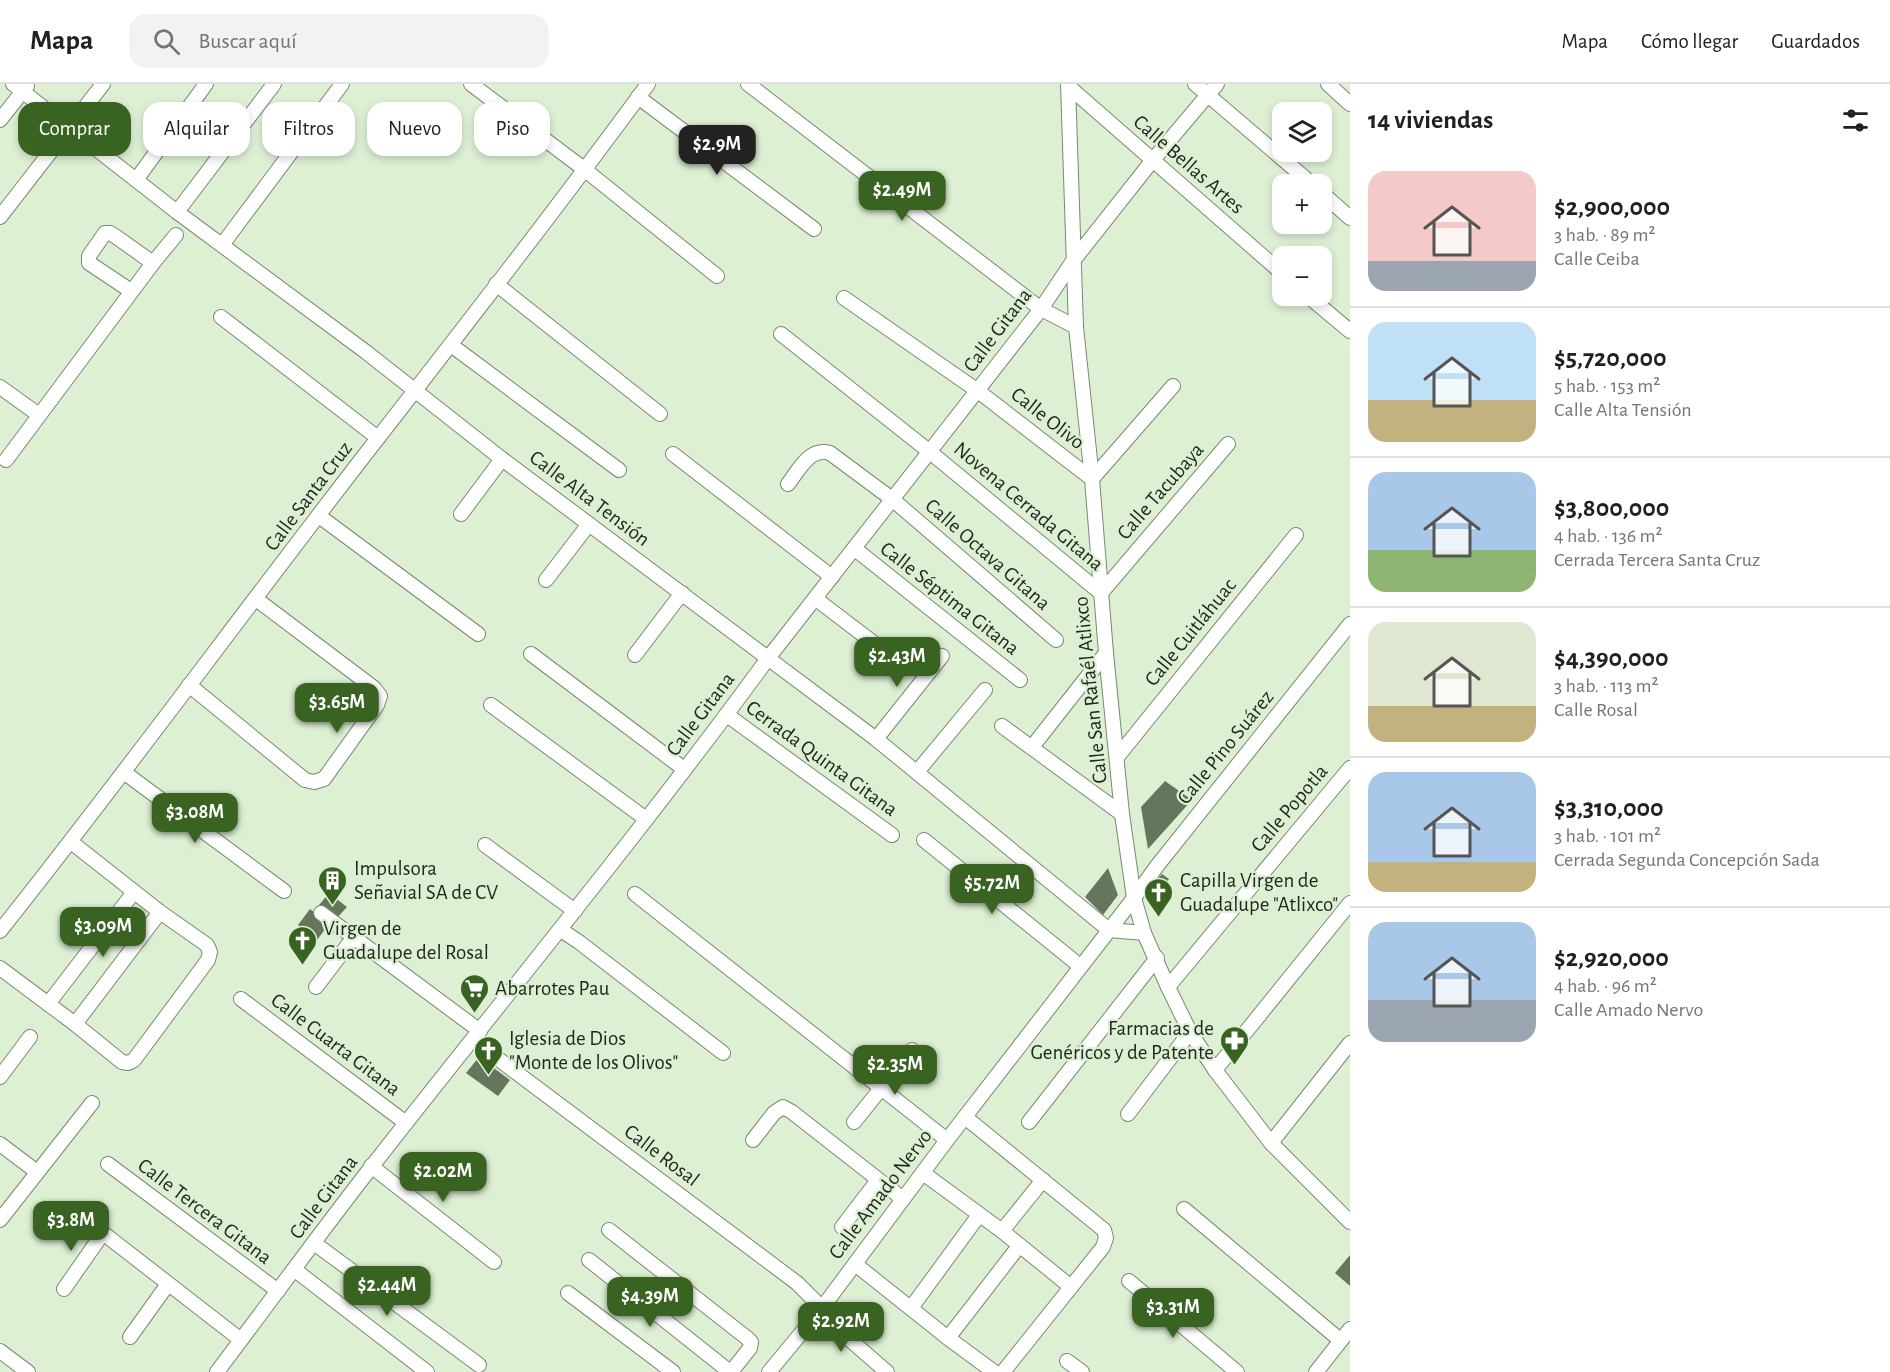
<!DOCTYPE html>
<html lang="es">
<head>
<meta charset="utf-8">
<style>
  :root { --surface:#fff; --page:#f2f2f2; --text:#202124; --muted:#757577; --line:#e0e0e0; --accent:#396320 }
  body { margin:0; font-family:"Alegreya Sans",sans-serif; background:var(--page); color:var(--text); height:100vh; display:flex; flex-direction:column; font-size:22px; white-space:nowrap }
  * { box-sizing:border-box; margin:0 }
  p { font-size:20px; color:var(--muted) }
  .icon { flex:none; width:33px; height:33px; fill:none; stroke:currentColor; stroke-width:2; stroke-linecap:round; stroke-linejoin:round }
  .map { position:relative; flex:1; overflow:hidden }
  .side { display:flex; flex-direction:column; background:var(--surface); width:540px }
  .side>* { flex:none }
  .guide { position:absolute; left:18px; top:18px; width:570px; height:54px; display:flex; gap:12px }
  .buttons { position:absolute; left:1272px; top:18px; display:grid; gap:12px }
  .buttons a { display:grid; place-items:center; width:60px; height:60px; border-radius:12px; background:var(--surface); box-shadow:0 3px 9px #0003; font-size:30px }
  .price { position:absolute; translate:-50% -51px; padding:0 14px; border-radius:12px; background:var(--accent); color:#fff; font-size:20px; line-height:39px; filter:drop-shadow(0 2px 3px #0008) }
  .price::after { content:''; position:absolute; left:50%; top:36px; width:18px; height:14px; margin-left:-9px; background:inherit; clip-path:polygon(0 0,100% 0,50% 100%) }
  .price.selected { background:#222; color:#fff }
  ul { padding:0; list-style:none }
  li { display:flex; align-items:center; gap:18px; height:150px; padding:0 18px }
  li+li { border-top:2px solid var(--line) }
  li span { display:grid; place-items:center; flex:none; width:168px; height:120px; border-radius:18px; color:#555 }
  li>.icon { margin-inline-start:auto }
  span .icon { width:72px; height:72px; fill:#fffc; stroke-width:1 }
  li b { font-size:26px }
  h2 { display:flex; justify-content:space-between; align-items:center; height:72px; padding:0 18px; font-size:26px }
  .tag { padding:0 21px; border-radius:18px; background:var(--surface); box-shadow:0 3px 9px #0003; font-size:21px; line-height:54px }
  .tag.selected { background:var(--accent); color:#fff }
  header { display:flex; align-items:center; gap:36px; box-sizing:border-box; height:84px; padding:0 30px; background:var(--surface); border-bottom:2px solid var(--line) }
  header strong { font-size:28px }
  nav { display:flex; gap:33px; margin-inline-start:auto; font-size:21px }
  .search { width:420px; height:54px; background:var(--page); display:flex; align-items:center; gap:15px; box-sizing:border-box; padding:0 21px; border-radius:18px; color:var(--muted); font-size:22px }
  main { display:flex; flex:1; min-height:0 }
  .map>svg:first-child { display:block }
</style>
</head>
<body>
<header>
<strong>Mapa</strong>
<div class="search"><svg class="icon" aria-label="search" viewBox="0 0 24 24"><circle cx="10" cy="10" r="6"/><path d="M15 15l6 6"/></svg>Buscar aquí</div>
<nav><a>Mapa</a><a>Cómo llegar</a><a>Guardados</a></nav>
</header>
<main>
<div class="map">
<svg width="1350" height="1288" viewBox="0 0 1350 1288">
  <rect width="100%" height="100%" fill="#ddf0d4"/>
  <g fill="#65765d">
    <path d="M1165,697L1192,716L1148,765L1141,723Z"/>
    <path d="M1108,784L1118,811L1103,831L1085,813Z"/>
    <path d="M1162,790L1169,795L1161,805L1168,811L1159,822L1150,804Z"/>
    <path d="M329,809L347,823L337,834L319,821Z"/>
    <path d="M310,825L329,840L317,856L298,841Z"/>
    <path d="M479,973L510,996L498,1012L466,989Z"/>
    <path d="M1350,1171V1202L1335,1189Z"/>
  </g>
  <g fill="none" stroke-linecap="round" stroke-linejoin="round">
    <defs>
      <g id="minor">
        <path d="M13,0L177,128L366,268L502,375L876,655L1109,846L1144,849"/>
        <path d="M471,0L584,85L717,192"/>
        <path d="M748,0L1041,225L1076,243"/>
        <path d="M1068,0L1076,243L1092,395L1106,569L1122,730L1134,814L1144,849L1168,903L1190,948L1215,986L1271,1059L1350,1138"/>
        <path d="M1195,0L1312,100"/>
        <path d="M1328,0L1350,20"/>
        <path d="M1068,2L1282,189"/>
        <path d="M638,13L814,145"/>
        <path d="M0,36L27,2"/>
        <path d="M136,96L206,0"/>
        <path d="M1322,109L1350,134"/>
        <path d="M177,128L274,0"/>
        <path d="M0,133L103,0"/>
        <path d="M222,161L342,0"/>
        <path d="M496,200L660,330"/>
        <path d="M131,207L89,179V172L105,149H110L115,152L153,179"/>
        <path d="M1308,212L1350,247"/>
        <path d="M844,214L978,307L1092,395L1173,302"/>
        <path d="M221,233L378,354"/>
        <path d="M781,250L930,368L1101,509L1228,360"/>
        <path d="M451,261L619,386"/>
        <path d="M0,303L39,331"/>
        <path d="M673,370L832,493"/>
        <path d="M6,376L153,179L176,151"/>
        <path d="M788,400C799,386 809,363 830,369L892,415L1056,556"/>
        <path d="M461,430L502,375"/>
        <path d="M319,432L478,550"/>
        <path d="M855,465L1020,596"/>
        <path d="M546,496L589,440"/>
        <path d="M816,515L896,576"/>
        <path d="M531,570L684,685"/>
        <path d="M635,571L682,509"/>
        <path d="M189,601L305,696L314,698L324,695L377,621L380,612L374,604L256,515"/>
        <path d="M491,621L646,735"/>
        <path d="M727,631L892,751"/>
        <path d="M1002,642L1122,730"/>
        <path d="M876,655L942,572"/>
        <path d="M1032,663L1106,569"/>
        <path d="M1118,672L1296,451"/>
        <path d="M917,688L985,606"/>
        <path d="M125,689L284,807"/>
        <path d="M924,756L1080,882"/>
        <path d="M485,761L575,827"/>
        <path d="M635,810L947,1056"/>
        <path d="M321,829L480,947"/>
        <path d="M561,846L579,858L723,969"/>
        <path d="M0,847C129,685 251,517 378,354C469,237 560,120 648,0"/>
        <path d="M0,884L75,940L122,978L128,979L134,976L208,876L210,868L207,861L160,828L71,758"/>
        <path d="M316,903L354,853"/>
        <path d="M1168,903L1350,684"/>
        <path d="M241,915L406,1039"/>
        <path d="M48,920L134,808"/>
        <path d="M75,940L160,828"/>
        <path d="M473,956L797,1199L822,1224L841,1248L887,1288"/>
        <path d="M1215,986L1350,819"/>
        <path d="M0,993L30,953"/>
        <path d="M1128,1030L1190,948"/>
        <path d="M965,1033L1104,1146L1106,1154L1103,1163L1003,1288"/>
        <path d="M854,1038L912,966"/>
        <path d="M1029,1038L1157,874"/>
        <path d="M753,1056L774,1029L783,1023L792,1028L903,1115"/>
        <path d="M1271,1059L1350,959"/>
        <path d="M0,1060L37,1088"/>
        <path d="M108,1080L278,1207"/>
        <path d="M371,1082L494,1178"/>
        <path d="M923,1089L1002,1147L1071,1203"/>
        <path d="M1184,1125L1340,1256"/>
        <path d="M0,1136L92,1019"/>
        <path d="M842,1143L878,1096"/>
        <path d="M609,1146L747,1254L751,1258L750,1264L731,1288"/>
        <path d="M1002,1147L1043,1096"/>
        <path d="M314,1159L479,1281"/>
        <path d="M589,1176L730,1288"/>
        <path d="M855,1180L948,1254L994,1288"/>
        <path d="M295,1186L427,1288"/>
        <path d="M1129,1197L1237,1288"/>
        <path d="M64,1205L103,1149L241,1256"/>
        <path d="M568,1209L673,1288"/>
        <path d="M911,1224L979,1131"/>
        <path d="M130,1253L168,1200"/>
        <path d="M948,1254L1019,1162"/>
        <path d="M0,1267L28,1288"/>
        <path d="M1067,1277L1082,1288"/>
        <path d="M217,1288C269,1219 320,1149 373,1081C505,912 642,747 769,573L1041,225L1073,177L1152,77L1217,0"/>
        <path d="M769,1288L822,1224L947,1056L1134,814L1157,782L1350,540"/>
        <path d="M1316,1288L1350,1245"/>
      </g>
    </defs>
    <use href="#minor" stroke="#788a70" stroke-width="16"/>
    <use href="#minor" stroke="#fff" stroke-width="14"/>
  </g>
  <defs>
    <symbol id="building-pin" viewBox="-11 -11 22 30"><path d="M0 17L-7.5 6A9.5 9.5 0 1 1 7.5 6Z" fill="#396320" stroke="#ddf0d4"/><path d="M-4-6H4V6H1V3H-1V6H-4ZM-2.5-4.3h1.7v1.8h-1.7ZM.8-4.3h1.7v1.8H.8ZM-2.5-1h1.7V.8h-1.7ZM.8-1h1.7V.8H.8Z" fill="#fff"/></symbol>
    <symbol id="church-pin" viewBox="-11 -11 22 30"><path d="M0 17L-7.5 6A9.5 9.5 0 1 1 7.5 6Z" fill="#396320" stroke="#ddf0d4"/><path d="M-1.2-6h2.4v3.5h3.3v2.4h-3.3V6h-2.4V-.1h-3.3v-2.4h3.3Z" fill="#fff"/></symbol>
    <symbol id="supermarket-pin" viewBox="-11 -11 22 30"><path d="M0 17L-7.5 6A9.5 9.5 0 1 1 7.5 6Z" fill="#396320" stroke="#ddf0d4"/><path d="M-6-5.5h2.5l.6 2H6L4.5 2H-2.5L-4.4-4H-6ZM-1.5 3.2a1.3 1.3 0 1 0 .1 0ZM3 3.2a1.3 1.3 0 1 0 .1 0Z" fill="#fff"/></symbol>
    <symbol id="pharmacy-pin" viewBox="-11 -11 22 30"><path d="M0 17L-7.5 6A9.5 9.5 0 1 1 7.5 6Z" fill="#396320" stroke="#ddf0d4"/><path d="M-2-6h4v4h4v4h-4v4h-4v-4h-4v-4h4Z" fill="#fff"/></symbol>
  </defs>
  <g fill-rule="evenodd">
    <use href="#building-pin" x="316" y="780" width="33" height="45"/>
    <use href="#church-pin" x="1142" y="792" width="33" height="45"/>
    <use href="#church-pin" x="286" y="840" width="33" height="45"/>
    <use href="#supermarket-pin" x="458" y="888" width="33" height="45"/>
    <use href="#pharmacy-pin" x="1218" y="940" width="33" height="45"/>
    <use href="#church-pin" x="472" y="950" width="33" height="45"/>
  </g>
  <g text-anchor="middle" stroke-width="4.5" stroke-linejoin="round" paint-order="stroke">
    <g font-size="21" fill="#1f261c" stroke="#ddf0d4">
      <text transform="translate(1189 80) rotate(41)" y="7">Calle Bellas Artes</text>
      <text transform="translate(997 246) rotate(-53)" y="7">Calle Gitana</text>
      <text transform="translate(1048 334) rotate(38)" y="7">Calle Olivo</text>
      <text transform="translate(1160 407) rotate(-49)" y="7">Calle Tacubaya</text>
      <text transform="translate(308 412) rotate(-53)" y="7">Calle Santa Cruz</text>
      <text transform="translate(590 414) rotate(37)" y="7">Calle Alta Tensión</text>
      <text transform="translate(1029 422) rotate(40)" y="7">Novena Cerrada Gitana</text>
      <text transform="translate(988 470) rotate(41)" y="7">Calle Octava Gitana</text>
      <text transform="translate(950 514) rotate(38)" y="7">Calle Séptima Gitana</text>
      <text transform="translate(1190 548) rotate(-51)" y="7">Calle Cuitláhuac</text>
      <text transform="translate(1090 606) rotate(-96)" y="7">Calle San Rafaél Atlixco</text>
      <text transform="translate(700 630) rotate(-53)" y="7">Calle Gitana</text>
      <text transform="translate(1225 663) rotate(-51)" y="7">Calle Pino Suárez</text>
      <text transform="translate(822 674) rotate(36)" y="7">Cerrada Quinta Gitana</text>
      <text transform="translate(1289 724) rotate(-50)" y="7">Calle Popotla</text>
      <text transform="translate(336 960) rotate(37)" y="7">Calle Cuarta Gitana</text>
      <text transform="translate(662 1071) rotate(37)" y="7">Calle Rosal</text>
      <text transform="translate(880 1110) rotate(-53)" y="7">Calle Amado Nervo</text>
      <text transform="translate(323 1113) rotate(-53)" y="7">Calle Gitana</text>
      <text transform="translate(205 1127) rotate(37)" y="7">Calle Tercera Gitana</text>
    </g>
    <g font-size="21" fill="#1f261c" stroke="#ddf0d4" text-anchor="start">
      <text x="354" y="791">Impulsora<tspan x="354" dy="24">Señavial SA de CV</tspan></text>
      <text x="1180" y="803">Capilla Virgen de<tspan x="1180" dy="24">Guadalupe "Atlixco"</tspan></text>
      <text x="323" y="851">Virgen de<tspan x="323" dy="24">Guadalupe del Rosal</tspan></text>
      <text x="495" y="911">Abarrotes Pau</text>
      <text x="1214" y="951" text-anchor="end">Farmacias de<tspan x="1214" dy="24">Genéricos y de Patente</tspan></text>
      <text x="509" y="961">Iglesia de Dios<tspan x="509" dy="24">"Monte de los Olivos"</tspan></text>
    </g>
  </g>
</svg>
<div class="buttons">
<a><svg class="icon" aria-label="layers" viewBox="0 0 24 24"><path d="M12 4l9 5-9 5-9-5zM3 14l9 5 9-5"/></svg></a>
<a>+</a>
<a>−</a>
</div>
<b class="price selected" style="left:717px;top:92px">$2.9M</b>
<b class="price" style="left:902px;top:138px">$2.49M</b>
<b class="price" style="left:897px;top:604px">$2.43M</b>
<b class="price" style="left:337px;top:650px">$3.65M</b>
<b class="price" style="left:195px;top:760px">$3.08M</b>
<b class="price" style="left:992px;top:831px">$5.72M</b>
<b class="price" style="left:103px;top:874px">$3.09M</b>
<b class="price" style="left:895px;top:1012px">$2.35M</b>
<b class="price" style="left:443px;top:1119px">$2.02M</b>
<b class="price" style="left:71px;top:1168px">$3.8M</b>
<b class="price" style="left:387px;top:1233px">$2.44M</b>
<b class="price" style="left:650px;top:1244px">$4.39M</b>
<b class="price" style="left:1173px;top:1255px">$3.31M</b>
<b class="price" style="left:841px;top:1269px">$2.92M</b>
<div class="guide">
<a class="tag selected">Comprar</a>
<a class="tag">Alquilar</a>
<a class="tag">Filtros</a>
<a class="tag">Nuevo</a>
<a class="tag">Piso</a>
</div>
</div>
<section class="side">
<h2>14 viviendas<svg class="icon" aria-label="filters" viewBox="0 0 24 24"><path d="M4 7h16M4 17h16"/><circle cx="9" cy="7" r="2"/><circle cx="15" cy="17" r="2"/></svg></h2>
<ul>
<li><span style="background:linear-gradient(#f6c9c9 75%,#9aa5b1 0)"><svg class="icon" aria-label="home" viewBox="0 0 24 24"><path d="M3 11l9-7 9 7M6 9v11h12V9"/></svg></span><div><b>$2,900,000</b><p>3 hab. · 89 m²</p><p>Calle Ceiba</p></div></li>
<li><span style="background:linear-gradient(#bfe0f5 65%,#c2b280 0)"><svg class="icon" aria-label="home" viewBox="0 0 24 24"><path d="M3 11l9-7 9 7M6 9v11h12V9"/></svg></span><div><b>$5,720,000</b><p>5 hab. · 153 m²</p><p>Calle Alta Tensión</p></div></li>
<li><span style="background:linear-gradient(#a9c7e8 65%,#8fb573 0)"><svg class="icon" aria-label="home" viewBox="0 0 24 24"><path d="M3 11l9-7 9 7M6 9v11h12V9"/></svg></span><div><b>$3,800,000</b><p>4 hab. · 136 m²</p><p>Cerrada Tercera Santa Cruz</p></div></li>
<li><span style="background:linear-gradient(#dfe7d0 70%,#c2b280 0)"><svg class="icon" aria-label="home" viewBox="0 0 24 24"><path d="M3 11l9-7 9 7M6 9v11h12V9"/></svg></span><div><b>$4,390,000</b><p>3 hab. · 113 m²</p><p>Calle Rosal</p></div></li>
<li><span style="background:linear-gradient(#a9c7e8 75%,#c2b280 0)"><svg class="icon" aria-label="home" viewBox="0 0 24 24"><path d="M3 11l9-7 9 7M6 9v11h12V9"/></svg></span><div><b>$3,310,000</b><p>3 hab. · 101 m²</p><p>Cerrada Segunda Concepción Sada</p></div></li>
<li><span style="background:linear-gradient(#a9c7e8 65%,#9aa5b1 0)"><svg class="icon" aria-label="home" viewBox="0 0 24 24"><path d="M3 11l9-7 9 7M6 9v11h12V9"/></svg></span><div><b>$2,920,000</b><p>4 hab. · 96 m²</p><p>Calle Amado Nervo</p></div></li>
</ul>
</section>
</main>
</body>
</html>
